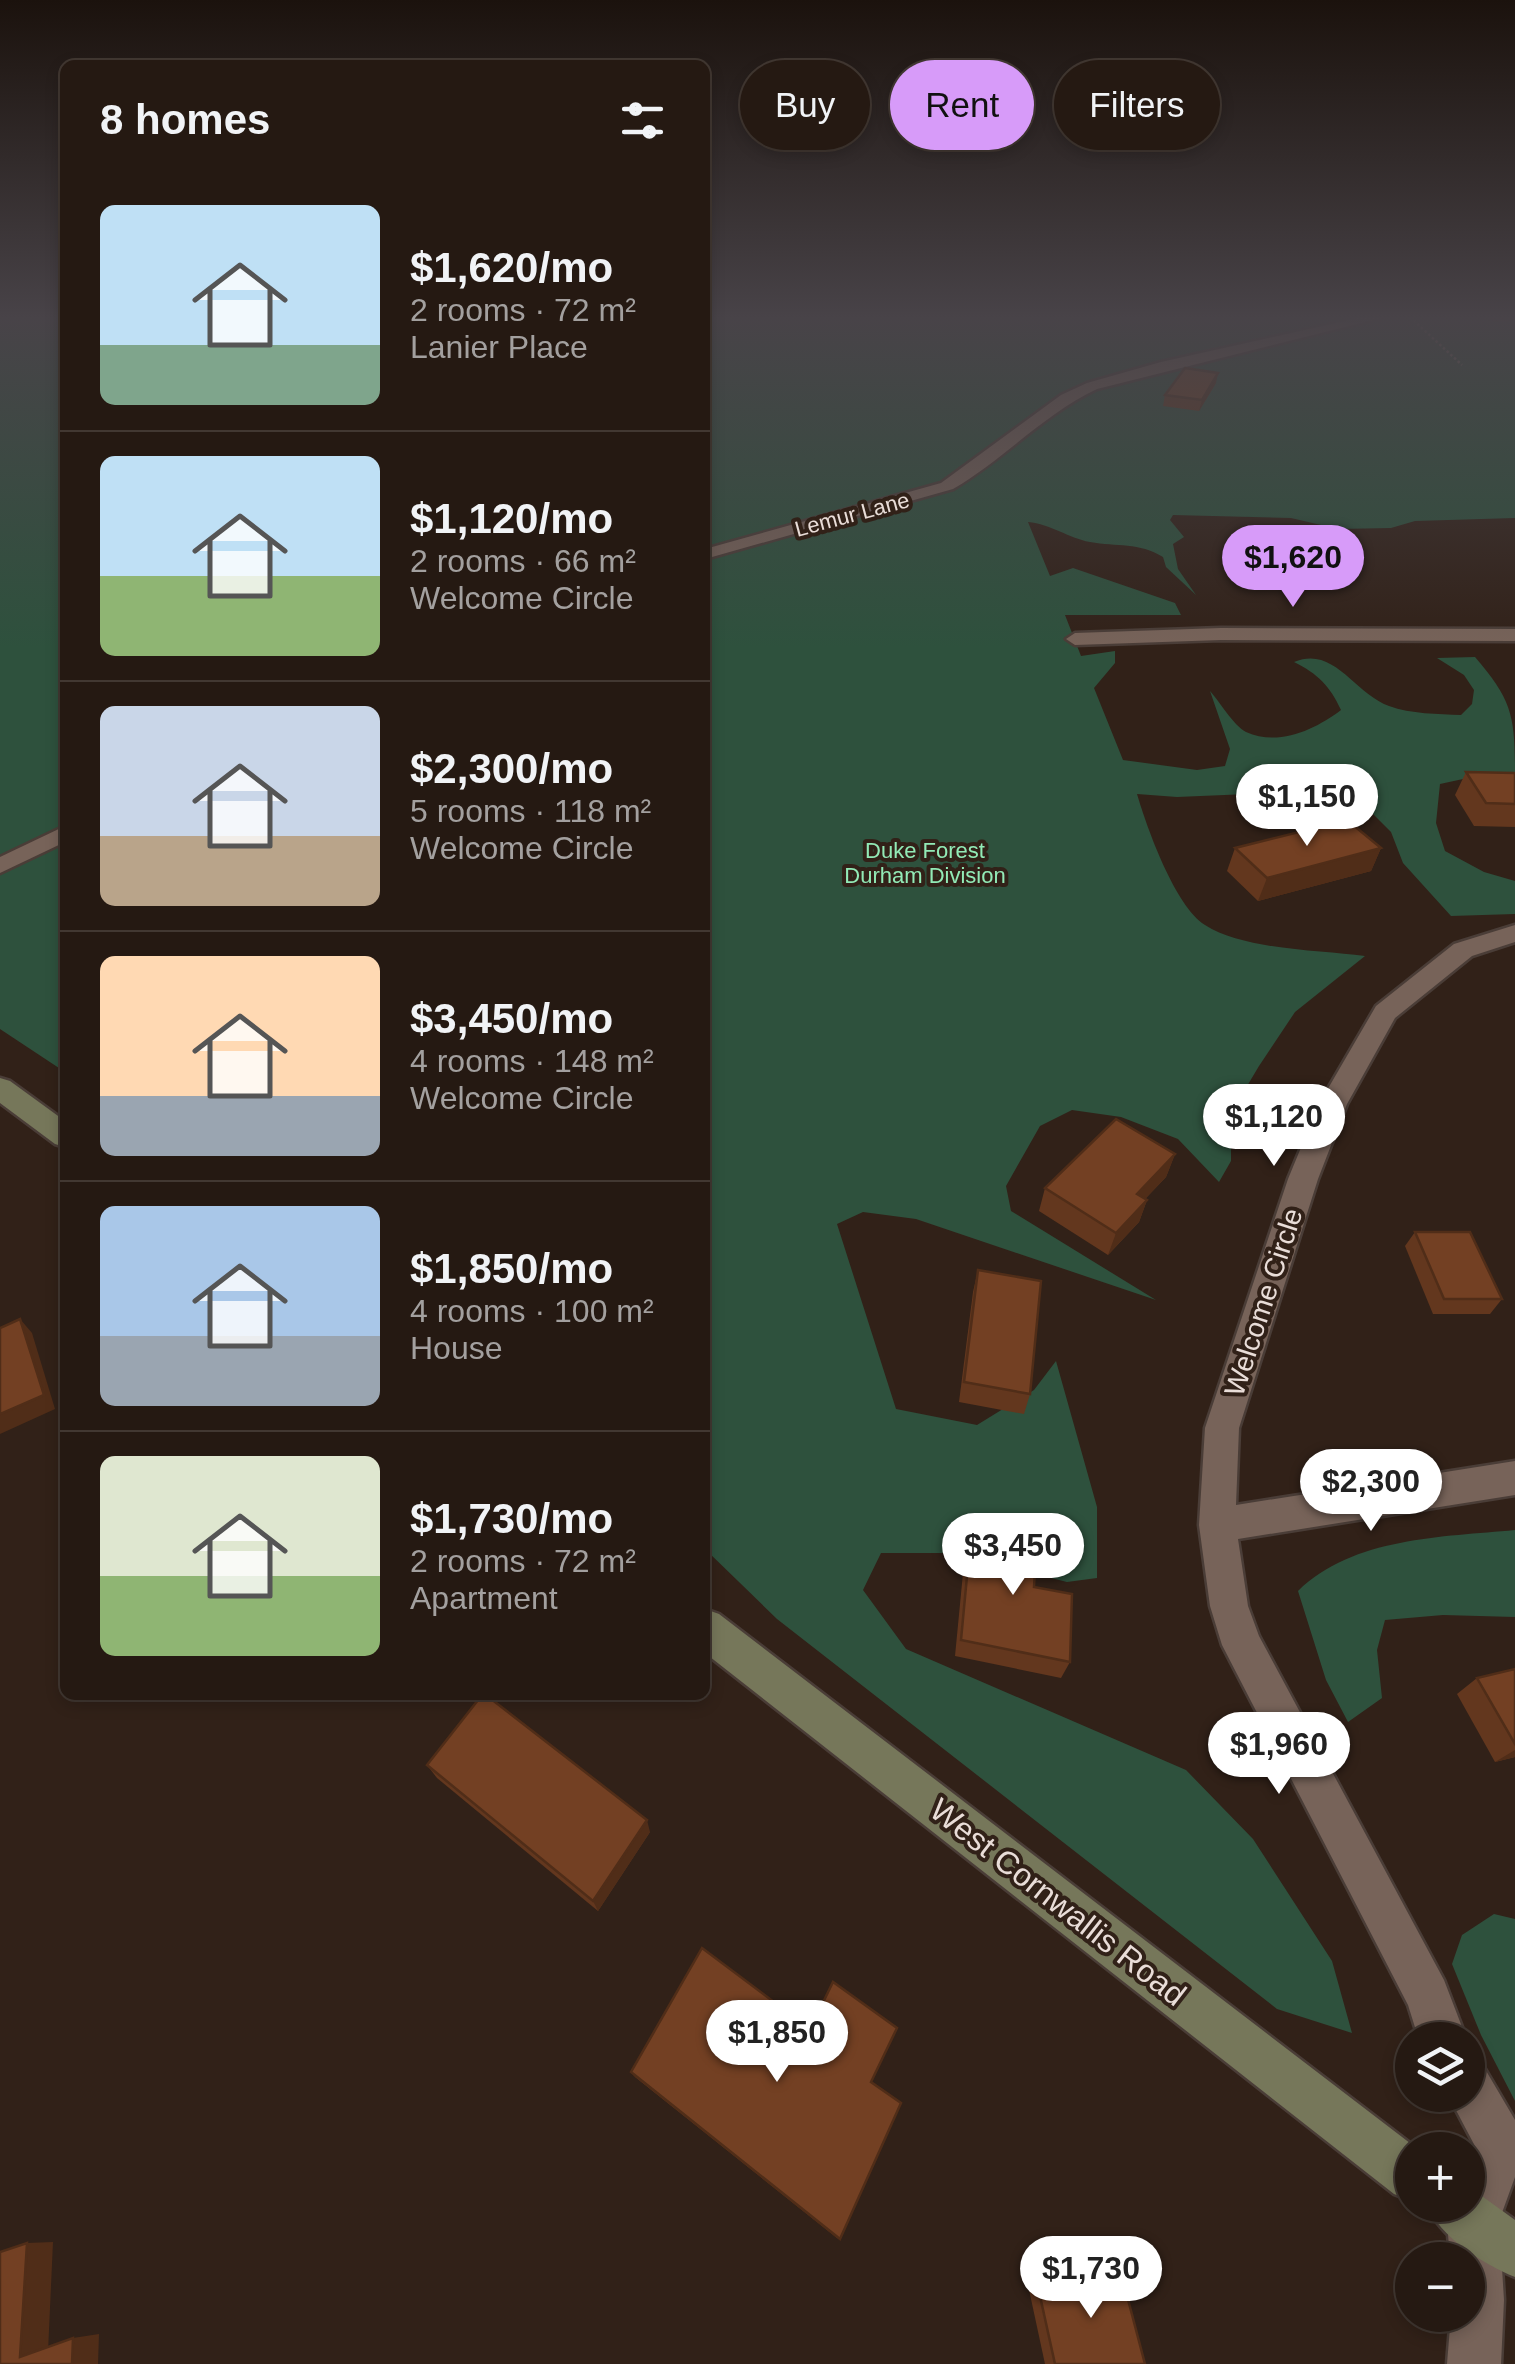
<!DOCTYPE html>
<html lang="en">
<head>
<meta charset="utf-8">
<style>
  :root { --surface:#251912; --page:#312620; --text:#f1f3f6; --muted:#a3a09f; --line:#423832; --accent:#d79bf9 }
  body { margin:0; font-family:Arial,sans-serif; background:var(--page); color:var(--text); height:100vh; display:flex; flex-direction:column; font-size:38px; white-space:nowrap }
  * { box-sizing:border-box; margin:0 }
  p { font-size:32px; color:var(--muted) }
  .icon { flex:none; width:55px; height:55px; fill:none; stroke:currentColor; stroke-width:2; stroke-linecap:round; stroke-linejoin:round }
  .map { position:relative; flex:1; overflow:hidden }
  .drawer { position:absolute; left:60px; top:60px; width:650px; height:1640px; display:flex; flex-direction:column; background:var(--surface); border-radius:15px; box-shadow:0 5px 15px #0003,0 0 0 2px var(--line) }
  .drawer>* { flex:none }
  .guide { position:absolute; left:740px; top:60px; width:625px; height:90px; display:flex; gap:20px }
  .buttons { position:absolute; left:1395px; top:2022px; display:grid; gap:20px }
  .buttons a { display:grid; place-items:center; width:90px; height:90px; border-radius:50%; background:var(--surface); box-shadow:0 5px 15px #0003,0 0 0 2px var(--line); font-size:50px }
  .price { position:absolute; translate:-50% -85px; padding:0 22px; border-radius:35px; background:#fff; color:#222; font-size:32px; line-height:65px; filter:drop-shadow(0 2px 5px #0008) }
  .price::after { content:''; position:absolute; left:50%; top:60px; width:30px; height:22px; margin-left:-15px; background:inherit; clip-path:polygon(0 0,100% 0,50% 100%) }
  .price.active { background:var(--accent); color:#111 }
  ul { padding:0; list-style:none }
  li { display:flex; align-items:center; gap:30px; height:250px; padding:0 40px }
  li+li { border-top:2px solid var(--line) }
  li span { display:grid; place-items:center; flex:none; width:280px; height:200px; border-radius:15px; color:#555 }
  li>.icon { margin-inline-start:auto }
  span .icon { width:120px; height:120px; fill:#fffc; stroke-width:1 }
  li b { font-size:42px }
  h2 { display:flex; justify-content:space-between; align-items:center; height:120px; padding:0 40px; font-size:42px }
  .pill { padding:0 35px; border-radius:45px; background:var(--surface); box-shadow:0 5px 15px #0003,0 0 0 2px var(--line); font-size:35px; line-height:90px }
  .pill.active { background:var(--accent); color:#111 }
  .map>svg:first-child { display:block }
</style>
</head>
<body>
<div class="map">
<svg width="1515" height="2364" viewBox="0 0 1515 2364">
  <rect width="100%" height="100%" fill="#312118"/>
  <g fill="#2e513d">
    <path d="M0,317H65V1072L0,1029Z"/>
    <path d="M705,317H1515V518L1415,521L1391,528L1338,529L1291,518L1173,515L1170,520L1184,537L1173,544L1178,569L1196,595L1166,567L1163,557C1139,542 1117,547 1090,542C1068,538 1051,524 1028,522L1050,576L1073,568L1175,603L1181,615H1065L1081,656L1115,651V663L1094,688L1123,760L1197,770L1225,766L1230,749L1210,691C1220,702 1233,725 1246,732C1279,747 1316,729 1341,710C1330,686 1318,674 1294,662C1334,645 1354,693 1389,706C1411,714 1438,714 1461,715L1472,704L1474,690L1464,675L1437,658L1475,657C1515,703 1515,719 1515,783L1463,779L1440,784L1436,823L1445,851L1484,872L1515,881V914L1451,916L1403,863L1391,832L1365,806L1345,796L1295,792L1177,797L1137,794C1147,828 1175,906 1205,925C1244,950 1319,950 1365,956L1295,1012L1259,1066L1231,1113V1161L1219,1182L1178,1139L1121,1117L1072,1110L1040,1126L1006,1186L1011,1211L1156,1300L916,1219L863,1212L837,1224L896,1409L977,1425L1034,1390L1056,1361L1097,1507V1578L1067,1582L950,1553H881L863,1590L906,1649L1186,1770L1253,1839L1332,1961L1352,2033L1277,2009L777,1619L705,1549Z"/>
    <path d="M1515,1530V1617L1443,1615L1385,1620L1377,1650L1382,1698L1348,1722L1326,1680L1298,1591C1353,1537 1443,1537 1515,1530Z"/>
    <path d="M1494,1914L1515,1919V2101L1481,2035L1452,1964L1462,1935Z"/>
  </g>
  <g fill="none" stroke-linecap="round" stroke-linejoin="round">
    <defs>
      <g id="street">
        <path d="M1363,317H1385L1097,389C1044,414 1003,460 953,489L705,559V549L941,483L1061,395L1087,383L1161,362Z"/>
        <path d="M1221,628L1515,629V641L1221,640L1075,645L1066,639L1075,633Z"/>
        <path d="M65,826V842L0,873V857Z"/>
        <path d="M1515,925V942L1472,956L1395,1018L1347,1104L1318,1179L1239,1428L1236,1505L1515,1461V1495L1238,1539L1248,1606L1259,1636L1444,1980L1467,2040H1419L1408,2005L1222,1645L1210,1606L1199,1525L1205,1428L1288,1179L1319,1104L1376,1006L1454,944Z"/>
        <path d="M1468,2062L1485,2069L1515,2120V2177L1499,2221L1504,2300L1501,2364H1447L1451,2315H1468V2260H1450L1447,2221L1454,2205H1468V2170L1476,2148L1448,2095H1468Z"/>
      </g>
      <g id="secondary">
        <path d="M0,1078L10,1081L65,1121V1147L55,1144L0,1103Z"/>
        <path d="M705,1609L719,1614L1419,2150H1412V2201L1394,2194L705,1653Z"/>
        <path d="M1468,2186L1515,2220V2277C1483,2264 1440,2237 1427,2205H1468Z"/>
      </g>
    </defs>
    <use href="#street" stroke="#4a3d37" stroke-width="5"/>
    <use href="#secondary" stroke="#4a3d37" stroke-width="5"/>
    <path stroke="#7f7169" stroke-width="2.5" stroke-dasharray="2.5 2.5" stroke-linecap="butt" d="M1410,317L1462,365"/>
    <use href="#street" fill="#776359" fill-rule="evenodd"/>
    <use href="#secondary" fill="#76775a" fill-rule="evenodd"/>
  </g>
  <g fill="#63371e">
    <path d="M1485,317H1515V320L1494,322Z"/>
    <path d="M1216,383L1199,411L1163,406L1165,395Z"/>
    <path d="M1466,772L1515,773V827L1474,826L1455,795Z"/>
    <path d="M1235,848H1381L1371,871L1258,901L1227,871Z"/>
    <path d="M1175,1154L1166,1177L1145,1199L1147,1200L1139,1222L1108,1255L1039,1211L1045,1188Z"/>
    <path d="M1415,1232L1502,1299L1490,1314H1433L1405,1246Z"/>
    <path d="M978,1270L1030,1394L1024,1414L959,1402L973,1292Z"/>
    <path d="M972,1523L1034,1587L1070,1662L1061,1678L955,1656L966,1542Z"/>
    <path d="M1515,1669V1757L1495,1762L1457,1694L1477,1678Z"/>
    <path d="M427,1765L650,1832L598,1911L437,1778Z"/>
    <path d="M631,2072L871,2082L840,2239L837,2238L635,2077Z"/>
    <path d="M1107,2268L1120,2269L1145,2364H1045L1028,2285Z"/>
  </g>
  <g fill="#502d18">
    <path d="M1218,373L1216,383L1199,411L1202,400Z"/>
    <path d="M1381,848L1371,871L1258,901L1267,878Z"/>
    <path d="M1175,1154L1166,1177L1129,1216L1137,1194Z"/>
    <path d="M1147,1200L1139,1222L1108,1255L1116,1233Z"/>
    <path d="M20,1319L32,1333L55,1409L0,1434V1414Z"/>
    <path d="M1515,1750V1757L1495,1762Z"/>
    <path d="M647,1820L650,1832L598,1911L593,1901Z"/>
    <path d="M53,2242L48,2352L20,2357L27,2243Z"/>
    <path d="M99,2334L98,2364H72L73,2338Z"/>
  </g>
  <g fill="#734023" stroke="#502d18" stroke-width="2.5">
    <path d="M1185,368L1218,373L1202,400L1165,395Z"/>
    <path d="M1466,772L1515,773V804L1486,803Z"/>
    <path d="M1347,820L1381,848L1267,878L1235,848Z"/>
    <path d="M1116,1119L1175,1154L1137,1194L1147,1200L1116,1233L1045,1188Z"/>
    <path d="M1415,1232H1470L1502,1299H1444Z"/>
    <path d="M978,1270L1041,1281L1030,1394L964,1382Z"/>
    <path d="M20,1319L44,1395L0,1414V1328Z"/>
    <path d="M972,1523L1037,1535L1034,1587L1072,1594L1070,1662L961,1640Z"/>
    <path d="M1515,1669V1744L1477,1678Z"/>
    <path d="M482,1695H486L647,1820L593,1901L427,1765Z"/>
    <path d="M702,1948L810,2029L833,1982L897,2028L871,2082L901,2103L840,2239L631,2072Z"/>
    <path d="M27,2243L20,2357L73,2338L72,2364H0V2252Z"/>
    <path d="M1120,2269L1145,2364H1055L1038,2287Z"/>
  </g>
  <linearGradient id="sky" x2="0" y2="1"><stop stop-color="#1b120d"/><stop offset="0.49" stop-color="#484348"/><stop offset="1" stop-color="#484348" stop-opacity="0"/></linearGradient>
  <rect width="1515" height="648" fill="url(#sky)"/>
  <g text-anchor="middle" stroke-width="8" stroke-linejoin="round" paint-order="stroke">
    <g font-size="22" fill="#e9ddd8" stroke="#312118">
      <text transform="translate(852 514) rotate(-15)" y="8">Lemur Lane</text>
    </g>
    <g font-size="22" fill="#92eab6" stroke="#312118">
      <text x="925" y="858">Duke Forest<tspan x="925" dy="25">Durham Division</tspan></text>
    </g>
    <g font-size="28" fill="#e9ddd8" stroke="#312118">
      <text transform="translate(1263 1302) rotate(-72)" y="10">Welcome Circle</text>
    </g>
    <g font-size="32" fill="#e9ddd8" stroke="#312118">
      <text transform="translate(1058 1902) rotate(38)" y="11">West Cornwallis Road</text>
    </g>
  </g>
</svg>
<div class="buttons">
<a><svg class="icon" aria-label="layers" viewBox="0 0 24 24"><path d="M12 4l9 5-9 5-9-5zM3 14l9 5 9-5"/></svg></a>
<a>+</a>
<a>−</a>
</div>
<b class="price active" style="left:1293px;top:610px">$1,620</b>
<b class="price" style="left:1307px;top:849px">$1,150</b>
<b class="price" style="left:1274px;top:1169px">$1,120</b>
<b class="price" style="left:1371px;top:1534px">$2,300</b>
<b class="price" style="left:1013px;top:1598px">$3,450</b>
<b class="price" style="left:1279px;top:1797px">$1,960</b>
<b class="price" style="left:777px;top:2085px">$1,850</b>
<b class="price" style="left:1091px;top:2321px">$1,730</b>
<div class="guide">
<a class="pill">Buy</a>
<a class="pill active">Rent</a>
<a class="pill">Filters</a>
</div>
<section class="drawer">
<h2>8 homes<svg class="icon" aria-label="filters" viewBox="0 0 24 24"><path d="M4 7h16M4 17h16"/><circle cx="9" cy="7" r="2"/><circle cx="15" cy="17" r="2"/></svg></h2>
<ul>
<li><span style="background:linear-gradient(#bfe0f5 70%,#7fa58c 0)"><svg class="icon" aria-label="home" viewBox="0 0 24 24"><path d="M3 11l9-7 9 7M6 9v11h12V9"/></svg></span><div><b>$1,620/mo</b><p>2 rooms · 72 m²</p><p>Lanier Place</p></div></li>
<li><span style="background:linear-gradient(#bfe0f5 60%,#8fb573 0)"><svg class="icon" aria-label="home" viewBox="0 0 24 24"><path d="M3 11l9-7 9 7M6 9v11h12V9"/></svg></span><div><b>$1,120/mo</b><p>2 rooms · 66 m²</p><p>Welcome Circle</p></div></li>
<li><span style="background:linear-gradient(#c9d6e8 65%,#b9a48a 0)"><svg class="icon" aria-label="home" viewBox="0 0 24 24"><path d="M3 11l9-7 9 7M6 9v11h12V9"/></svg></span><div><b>$2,300/mo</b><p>5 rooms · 118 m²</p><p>Welcome Circle</p></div></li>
<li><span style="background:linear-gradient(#ffd9b3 70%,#9aa5b1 0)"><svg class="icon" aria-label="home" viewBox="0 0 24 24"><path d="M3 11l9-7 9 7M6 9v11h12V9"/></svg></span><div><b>$3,450/mo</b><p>4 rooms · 148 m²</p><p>Welcome Circle</p></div></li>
<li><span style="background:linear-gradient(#a9c7e8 65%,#9aa5b1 0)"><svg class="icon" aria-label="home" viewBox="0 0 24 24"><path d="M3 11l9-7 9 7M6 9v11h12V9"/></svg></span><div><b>$1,850/mo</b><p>4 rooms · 100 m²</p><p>House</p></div></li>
<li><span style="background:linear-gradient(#dfe7d0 60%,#8fb573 0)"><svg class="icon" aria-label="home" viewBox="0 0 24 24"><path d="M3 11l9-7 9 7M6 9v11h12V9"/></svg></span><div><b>$1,730/mo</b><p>2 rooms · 72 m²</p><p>Apartment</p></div></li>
</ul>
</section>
</div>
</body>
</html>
